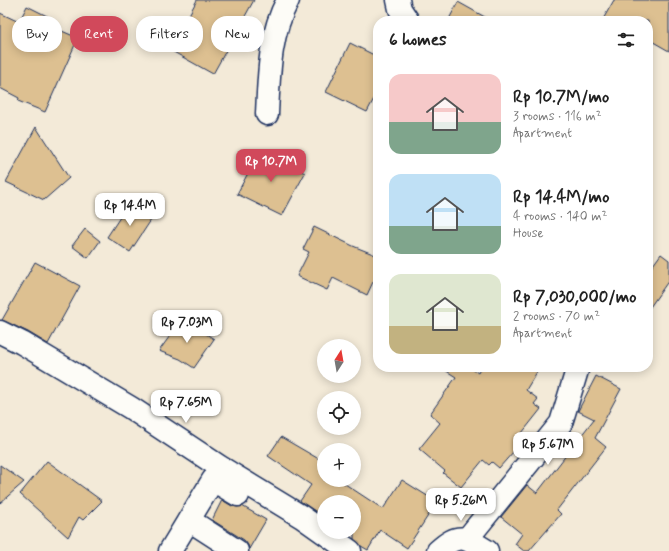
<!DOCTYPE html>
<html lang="en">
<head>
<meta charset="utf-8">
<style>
  :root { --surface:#fff; --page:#f2f2f2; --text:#222; --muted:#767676; --accent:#d1495b }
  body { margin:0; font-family:Mynerve,sans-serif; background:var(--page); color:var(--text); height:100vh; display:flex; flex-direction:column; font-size:15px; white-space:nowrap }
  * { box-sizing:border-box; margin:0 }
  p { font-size:13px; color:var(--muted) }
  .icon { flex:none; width:22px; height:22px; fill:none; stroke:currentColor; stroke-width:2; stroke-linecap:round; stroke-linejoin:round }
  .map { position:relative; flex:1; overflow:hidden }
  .sheet { position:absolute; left:373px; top:16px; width:280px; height:356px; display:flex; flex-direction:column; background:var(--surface); border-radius:16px; box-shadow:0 2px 10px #0003 }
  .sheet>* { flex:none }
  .guide { position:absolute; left:12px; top:16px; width:301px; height:36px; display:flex; gap:8px }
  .needle { width:26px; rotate:11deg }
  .fabs { position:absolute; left:317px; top:339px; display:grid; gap:8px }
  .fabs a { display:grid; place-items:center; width:44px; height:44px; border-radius:50%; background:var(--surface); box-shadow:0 2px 10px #0003; font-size:20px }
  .price { position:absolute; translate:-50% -34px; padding:0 9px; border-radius:8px; background:#fff; color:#222; font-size:13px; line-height:26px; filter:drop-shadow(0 1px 2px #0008) }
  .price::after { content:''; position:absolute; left:50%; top:24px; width:12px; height:9px; margin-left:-6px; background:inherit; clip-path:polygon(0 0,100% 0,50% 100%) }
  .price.current { background:var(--accent); color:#fff }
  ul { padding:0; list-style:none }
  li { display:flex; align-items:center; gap:12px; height:100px; padding:0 16px }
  li span { display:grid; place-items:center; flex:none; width:112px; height:80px; border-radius:12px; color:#555 }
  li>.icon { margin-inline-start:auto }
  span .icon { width:48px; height:48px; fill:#fffc; stroke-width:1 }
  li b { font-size:17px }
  h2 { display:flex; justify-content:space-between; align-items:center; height:48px; padding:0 16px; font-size:17px }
  .chip { padding:0 14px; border-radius:16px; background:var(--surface); box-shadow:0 2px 10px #0003; font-size:14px; line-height:36px }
  .chip.current { background:var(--accent); color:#fff }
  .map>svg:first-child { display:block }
</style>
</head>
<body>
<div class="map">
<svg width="669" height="551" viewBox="0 0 669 551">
  <rect width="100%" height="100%" fill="#f3ead8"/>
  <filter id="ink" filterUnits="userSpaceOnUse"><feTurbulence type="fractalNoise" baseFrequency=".025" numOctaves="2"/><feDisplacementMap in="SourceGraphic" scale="8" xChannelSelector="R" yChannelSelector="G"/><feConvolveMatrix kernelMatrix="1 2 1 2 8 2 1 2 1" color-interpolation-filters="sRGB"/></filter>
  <g filter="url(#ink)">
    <g fill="#ddc091" stroke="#1b2f5e">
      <path d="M197,0H254L213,74L170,50Z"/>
      <path d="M614,0H669V51L648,39V21H602Z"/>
      <path d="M458,2L492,21H448Z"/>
      <path d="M27,6L51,18L48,25L78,38L45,112L18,101L19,98L0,88V13L19,22Z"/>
      <path d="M350,43L378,57V91L367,112L326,92Z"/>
      <path d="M36,127L69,178L44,200L6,182Z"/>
      <path d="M260,150L305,173L282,216L237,194Z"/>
      <path d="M130,202L153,217L130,252L107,237Z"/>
      <path d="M314,227L353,246L378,256V285L373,282L367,295L333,278L327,290L297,276L309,252L303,249Z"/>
      <path d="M85,229L100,241L88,258L72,246Z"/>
      <path d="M661,254L669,260V280L648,310V272Z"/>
      <path d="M35,262L80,286L48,344L28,332L2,320Z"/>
      <path d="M180,322L200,330L214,339L194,368L180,359L159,351Z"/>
      <path d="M440,367H469L478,373L481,367H540L526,390L538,399L534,404L541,409L518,438L522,442L499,468L492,462L489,465L483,460L461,487L443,473L445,471L419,449L440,423L430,414L456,377Z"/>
      <path d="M596,376L621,389L595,438L606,447L557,510L561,514L529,551H524L515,544L522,534L501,517L527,485L537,493L594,419L578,411Z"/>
      <path d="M281,437L324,462V480H339L383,509L402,480L437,502L407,548L380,530L368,550L361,546L354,539V502H324V517L300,501L311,485L268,456Z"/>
      <path d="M47,461L102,501L83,520L79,517L68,537L20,494Z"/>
      <path d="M0,465L24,482L0,503Z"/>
      <path d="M222,500L232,506L237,507L242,506L266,520L249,549L248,545L244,540L212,520Z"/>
    </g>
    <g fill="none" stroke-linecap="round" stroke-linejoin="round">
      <defs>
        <g id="minor">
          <path d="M398,0L400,9L408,21"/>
          <path d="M267,114C269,75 269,35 288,0"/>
          <path d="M0,332L22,343L131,408L220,467L302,517L350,551"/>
          <path d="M189,520L237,551"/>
          <path d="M467,539L561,423L578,367"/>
          <path d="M170,551L213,480L238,495"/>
          <path d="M438,551C459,532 465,537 487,551"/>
        </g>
      </defs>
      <use href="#minor" stroke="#1b2f5e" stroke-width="25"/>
      <use href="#minor" stroke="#fdfcf7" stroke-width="22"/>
    </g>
  </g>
</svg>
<div class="fabs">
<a><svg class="needle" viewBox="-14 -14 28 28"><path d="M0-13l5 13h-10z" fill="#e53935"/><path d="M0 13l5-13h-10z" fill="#767676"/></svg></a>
<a><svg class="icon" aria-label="locate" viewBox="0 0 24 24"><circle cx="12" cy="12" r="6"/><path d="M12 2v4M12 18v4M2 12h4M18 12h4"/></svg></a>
<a>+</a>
<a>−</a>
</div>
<b class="price current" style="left:271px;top:183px">Rp 10.7M</b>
<b class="price" style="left:130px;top:227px">Rp 14.4M</b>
<b class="price" style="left:187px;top:344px">Rp 7.03M</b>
<b class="price" style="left:186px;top:424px">Rp 7.65M</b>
<b class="price" style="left:548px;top:466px">Rp 5.67M</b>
<b class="price" style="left:461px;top:522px">Rp 5.26M</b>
<div class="guide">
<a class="chip">Buy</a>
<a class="chip current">Rent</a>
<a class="chip">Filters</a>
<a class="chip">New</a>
</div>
<section class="sheet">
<h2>6 homes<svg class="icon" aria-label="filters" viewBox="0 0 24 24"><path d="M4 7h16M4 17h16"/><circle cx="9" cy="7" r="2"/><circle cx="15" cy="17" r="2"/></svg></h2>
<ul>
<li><span style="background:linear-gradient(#f6c9c9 60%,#7fa58c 0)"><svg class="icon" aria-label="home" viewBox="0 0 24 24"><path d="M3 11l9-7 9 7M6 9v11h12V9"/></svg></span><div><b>Rp 10.7M/mo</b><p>3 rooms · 116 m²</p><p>Apartment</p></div></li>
<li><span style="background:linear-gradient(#bfe0f5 65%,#7fa58c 0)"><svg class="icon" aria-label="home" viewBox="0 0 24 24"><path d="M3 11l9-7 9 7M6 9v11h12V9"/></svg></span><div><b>Rp 14.4M/mo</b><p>4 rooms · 140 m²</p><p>House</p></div></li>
<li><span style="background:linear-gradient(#dfe7d0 65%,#c2b280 0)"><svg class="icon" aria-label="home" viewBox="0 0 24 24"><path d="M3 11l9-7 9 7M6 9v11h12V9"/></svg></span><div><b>Rp 7,030,000/mo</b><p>2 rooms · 70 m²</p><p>Apartment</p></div></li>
</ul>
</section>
</div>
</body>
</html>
